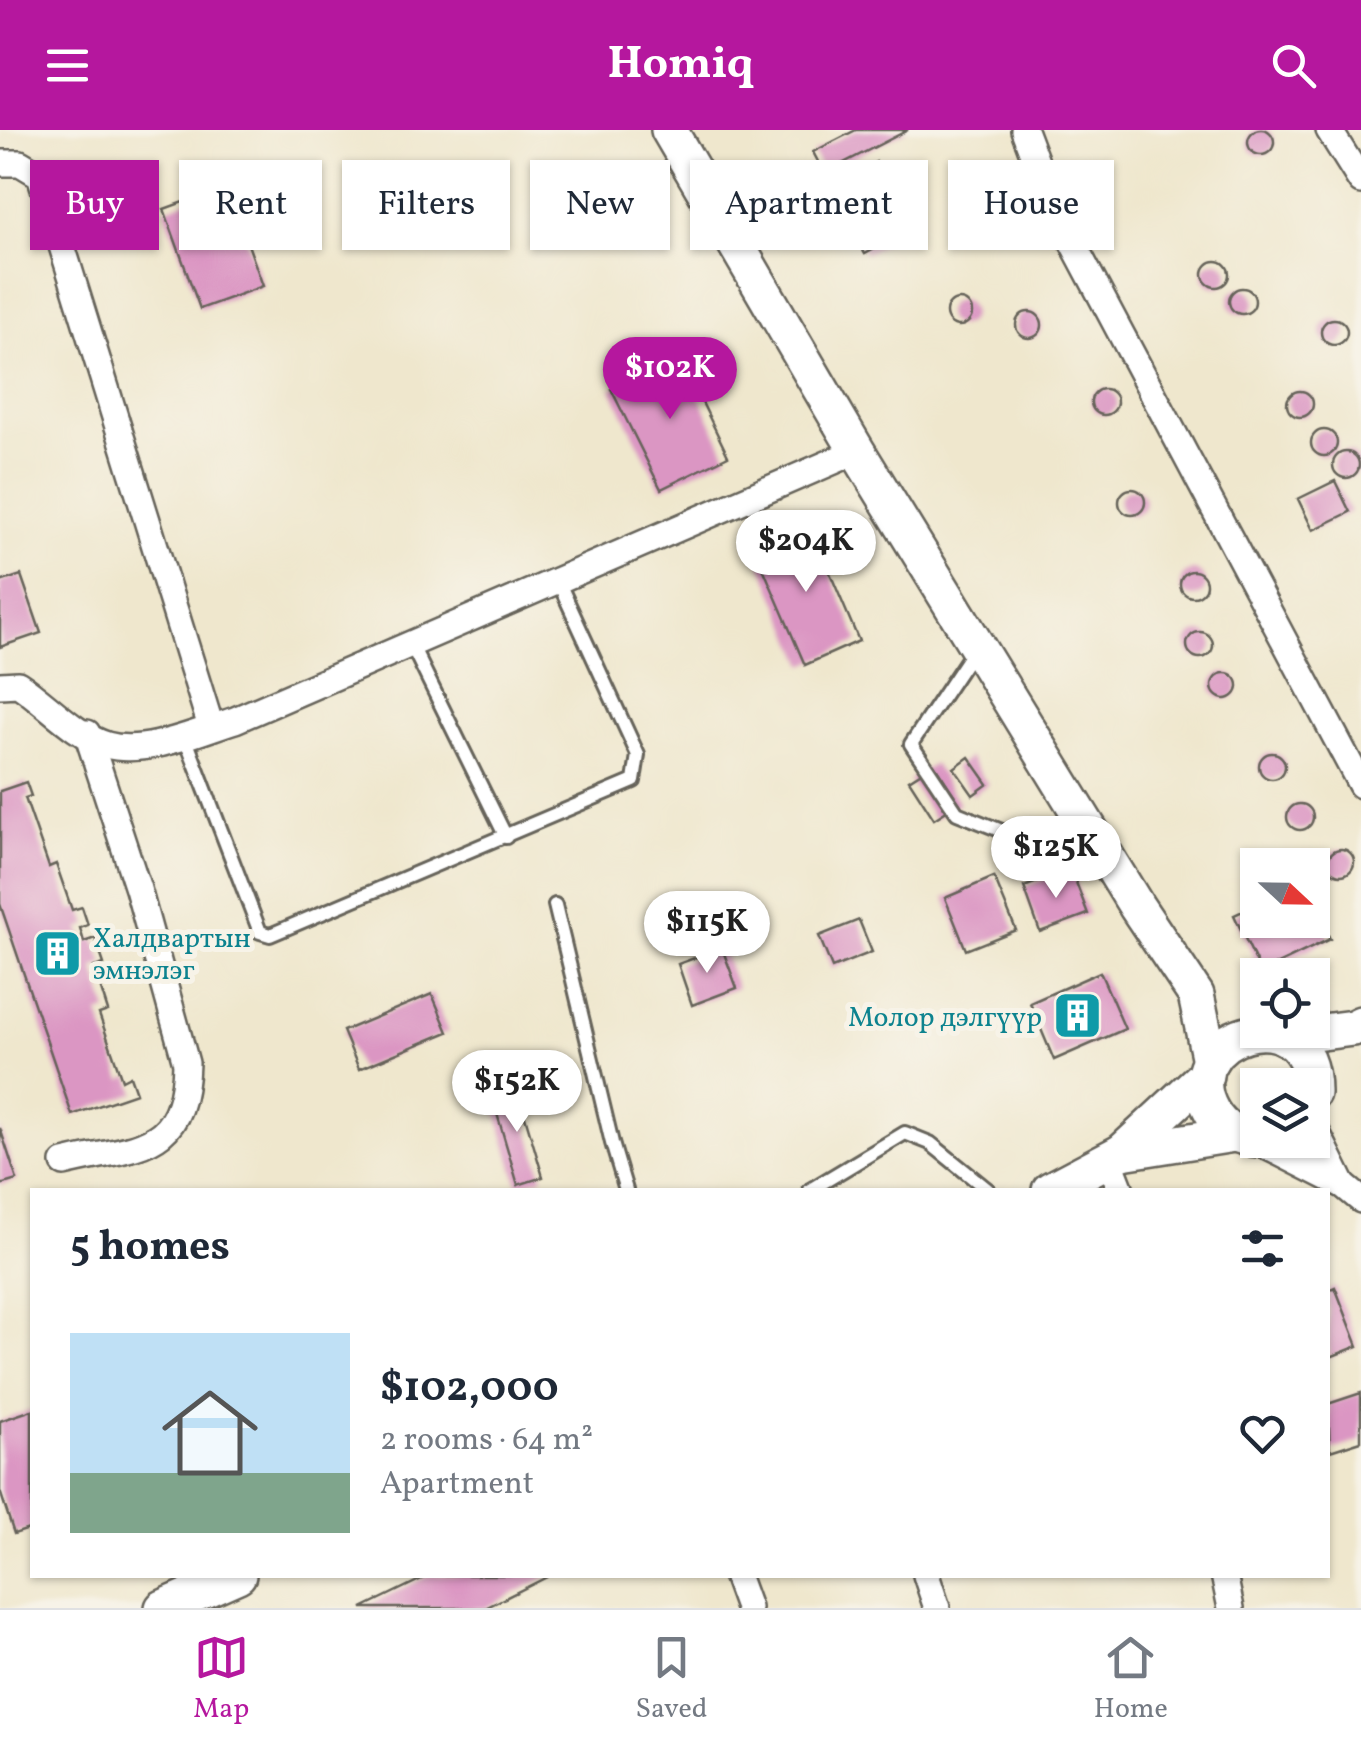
<!DOCTYPE html>
<html lang="en">
<head>
<meta charset="utf-8">
<style>
  :root { --surface:#fff; --page:#f2f2f3; --text:#1f2937; --muted:#747a83; --line:#e0e1e3; --accent:#b5179e }
  body { margin:0; font-family:Vollkorn,serif; background:var(--page); color:var(--text); height:100vh; display:flex; flex-direction:column; font-size:38px; white-space:nowrap }
  * { box-sizing:border-box; margin:0 }
  p { font-size:32px; color:var(--muted) }
  .icon { flex:none; width:55px; height:55px; fill:none; stroke:currentColor; stroke-width:2; stroke-linecap:round; stroke-linejoin:round }
  .map { position:relative; flex:1; overflow:hidden }
  .details { position:absolute; left:30px; top:1058px; width:1300px; height:390px; display:flex; flex-direction:column; background:var(--surface); border-radius:0px; box-shadow:0 2px 8px #0004 }
  .details>* { flex:none }
  .banner { position:absolute; left:30px; top:30px; width:1302px; height:90px; display:flex; gap:20px }
  .needle { width:65px; rotate:112deg }
  .buttons { position:absolute; left:1240px; top:718px; display:grid; gap:20px }
  .buttons a { display:grid; place-items:center; width:90px; height:90px; border-radius:0px; background:var(--surface); box-shadow:0 2px 8px #0004; font-size:50px }
  .price { position:absolute; translate:-50% -85px; padding:0 22px; border-radius:35px; background:#fff; color:#222; font-size:32px; line-height:65px; filter:drop-shadow(0 2px 5px #0008) }
  .price::after { content:''; position:absolute; left:50%; top:60px; width:30px; height:22px; margin-left:-15px; background:inherit; clip-path:polygon(0 0,100% 0,50% 100%) }
  .price.on { background:var(--accent); color:#fff }
  ul { padding:0; list-style:none }
  li { display:flex; align-items:center; gap:30px; height:250px; padding:0 40px }
  li span { display:grid; place-items:center; flex:none; width:280px; height:200px; border-radius:0px; color:#555 }
  li>.icon { margin-inline-start:auto }
  span .icon { width:120px; height:120px; fill:#fffc; stroke-width:1 }
  li b { font-size:42px }
  h2 { display:flex; justify-content:space-between; align-items:center; height:120px; padding:0 40px; font-size:42px }
  .chip { padding:0 35px; border-radius:0px; background:var(--surface); box-shadow:0 2px 8px #0004; font-size:35px; line-height:90px }
  .chip.on { background:var(--accent); color:#fff }
  header { display:flex; justify-content:space-between; align-items:center; height:130px; padding:0 40px; background:var(--accent); color:#fff; font-size:45px; font-weight:700 }
  .dock { display:flex; justify-content:space-around; align-items:center; height:140px; border-top:2px solid var(--line); background:var(--surface); font-size:28px; color:var(--muted) }
  .dock a { display:grid; justify-items:center; gap:5px }
  .dock .on { color:var(--accent) }
  .map>svg:first-child { display:block }
</style>
</head>
<body>
<header><svg class="icon" aria-label="menu" viewBox="0 0 24 24"><path d="M4 6h16M4 12h16M4 18h16"/></svg>Homiq<svg class="icon" aria-label="search" viewBox="0 0 24 24"><circle cx="10" cy="10" r="6"/><path d="M15 15l6 6"/></svg></header>
<div class="map">
<svg width="1361" height="1478" viewBox="0 0 1361 1478">
  <rect width="100%" height="100%" fill="#f7f3e8"/>
  <filter id="ink" filterUnits="userSpaceOnUse"><feTurbulence type="fractalNoise" baseFrequency=".01" numOctaves="2"/><feDisplacementMap in="SourceGraphic" scale="20" xChannelSelector="R" yChannelSelector="G"/><feConvolveMatrix kernelMatrix="1 2 1 2 8 2 1 2 1" color-interpolation-filters="sRGB"/></filter>
  <filter id="wash" filterUnits="userSpaceOnUse"><feTurbulence type="fractalNoise" baseFrequency=".0048" numOctaves="4" result="noise"/><feDisplacementMap in="SourceGraphic" scale="40" xChannelSelector="R" yChannelSelector="G"/><feGaussianBlur stdDeviation="2.25" result="paint"/><feColorMatrix in="noise" values="0 0 0 0 0 0 0 0 0 0 0 0 0 0 0 0 0 1.4 0 .05"/><feComposite in="paint" operator="in"/></filter>
  <g filter="url(#wash)">
    <rect width="100%" height="100%" fill="#efe7cd"/>
    <g id="blocks">
      <g fill="#db96c3">
        <circle cx="1261" cy="12" r="13"/>
        <path d="M856,0H908L824,43L813,22Z"/>
        <path d="M876,32L911,99L865,124L828,59Z"/>
        <path d="M227,56L263,156L200,179L164,79Z"/>
        <circle cx="1216" cy="144" r="13"/>
        <circle cx="1242" cy="171" r="13"/>
        <circle cx="959" cy="183" r="13"/>
        <circle cx="1029" cy="195" r="13"/>
        <circle cx="1334" cy="202" r="13"/>
        <path d="M679,225L728,326L661,359L611,259Z"/>
        <circle cx="1104" cy="272" r="13"/>
        <circle cx="1300" cy="274" r="13"/>
        <circle cx="1324" cy="313" r="13"/>
        <circle cx="1346" cy="335" r="13"/>
        <path d="M1335,351L1350,382L1313,400L1298,369Z"/>
        <circle cx="1132" cy="372" r="13"/>
        <path d="M796,390L815,433L824,429L859,511L805,535L757,424L766,420L760,406Z"/>
        <circle cx="1193" cy="454" r="13"/>
        <path d="M21,445L41,503L0,517V452Z"/>
        <circle cx="1200" cy="515" r="13"/>
        <circle cx="1225" cy="556" r="13"/>
        <circle cx="1272" cy="636" r="13"/>
        <path d="M969,627L988,654L973,665L954,638Z"/>
        <path d="M934,634L959,673L934,689L909,650Z"/>
        <path d="M26,652L31,666L25,668L49,737L56,734L72,780L82,777L88,795L80,798L84,812L95,808L104,834L94,837L108,881L99,884L122,950L130,946L136,963L72,985L0,774V661Z"/>
        <circle cx="1300" cy="687" r="13"/>
        <circle cx="1341" cy="732" r="13"/>
        <path d="M1071,739L1088,784L1040,802L1024,757Z"/>
        <path d="M994,747L1016,800L966,820L945,768Z"/>
        <path d="M1312,772L1330,809L1261,842L1234,785L1258,774V790H1312Z"/>
        <path d="M859,790L872,822L832,838L819,806Z"/>
        <path d="M722,818L737,858L692,875L678,834Z"/>
        <path d="M1100,842L1125,899L1054,930L1030,873Z"/>
        <path d="M432,864L448,902L359,939L343,901Z"/>
        <path d="M516,956L543,1047L518,1055L491,963Z"/>
        <path d="M0,998L17,1050L0,1055Z"/>
        <path d="M1335,1157L1358,1216L1328,1228V1160Z"/>
        <path d="M1361,1263V1311L1330,1321L1328,1274Z"/>
        <path d="M32,1280V1398L14,1404L0,1361V1291Z"/>
        <path d="M430,1445H551L485,1478H362Z"/>
      </g>
    </g>
  </g>
  <g filter="url(#ink)">
    <use href="#blocks" fill-opacity="0" stroke="#66635a" stroke-width="2.5"/>
    <g fill="none" stroke-linecap="round" stroke-linejoin="round">
      <defs>
        <g id="lane">
          <path d="M411,514L506,707"/>
          <path d="M975,518L911,614L957,683L1017,707L1088,702"/>
          <path d="M185,607L260,802L270,805L634,651L638,625L558,451"/>
          <path d="M555,775L612,1013L626,1060"/>
          <path d="M810,1060L905,1003L930,1013L988,1060"/>
        </g>
        <g id="street">
          <path d="M1024,0L1051,72L1361,655"/>
          <path d="M1329,0L1361,51"/>
          <path d="M0,33H20L40,45L211,597"/>
          <path d="M0,555L18,554C46,572 74,605 107,615C145,626 199,601 235,590L857,321"/>
          <path d="M1312,992L1343,1055"/>
          <path d="M1252,1009L1343,1055L1361,1070"/>
          <path d="M1109,1029L1121,1060"/>
          <path d="M64,1033C136,1015 184,1024 186,933L138,759L87,603"/>
          <path d="M736,1445L748,1478"/>
          <path d="M926,1445L937,1478"/>
          <path d="M1224,1445L1231,1478"/>
        </g>
        <g id="secondary">
          <path d="M669,0L857,321L1137,777L1196,865L1210,931"/>
          <path d="M1284,907L1353,898L1361,894"/>
          <path d="M1258,1009C1238,1008 1222,999 1212,982C1168,906 1313,857 1312,963"/>
          <path d="M1122,1022L1234,1004"/>
          <path d="M1050,1060L1122,1022L1205,945"/>
          <path d="M163,1478L238,1445"/>
        </g>
      </defs>
      <use href="#lane" stroke="#66635a" stroke-width="18"/>
      <use href="#street" stroke="#66635a" stroke-width="30"/>
      <use href="#secondary" stroke="#66635a" stroke-width="40"/>
      <use href="#lane" stroke="#fff" stroke-width="12"/>
      <use href="#street" stroke="#fff" stroke-width="25"/>
      <use href="#secondary" stroke="#fff" stroke-width="35"/>
    </g>
  </g>
  <defs>
    <symbol id="building-square" viewBox="-11 -11 22 22"><rect x="-9" y="-9" width="18" height="18" rx="4" fill="#0f9aa8" stroke="#f7f3e8"/><path d="M-4-6H4V6H1V3H-1V6H-4ZM-2.5-4.3h1.7v1.8h-1.7ZM.8-4.3h1.7v1.8H.8ZM-2.5-1h1.7V.8h-1.7ZM.8-1h1.7V.8H.8Z" fill="#fff"/></symbol>
  </defs>
  <g fill-rule="evenodd">
    <use href="#building-square" x="30" y="796" width="55" height="55"/>
    <use href="#building-square" x="1050" y="858" width="55" height="55"/>
  </g>
  <g text-anchor="middle" stroke-width="10" stroke-linejoin="round" paint-order="stroke">
    <g font-size="28" fill="#0d838f" stroke="#f7f3e8" text-anchor="start">
      <text x="93" y="817">Халдвартын<tspan x="93" dy="32">эмнэлэг</tspan></text>
      <text x="1042" y="896" text-anchor="end">Молор дэлгүүр</text>
    </g>
  </g>
</svg>
<div class="buttons">
<a><svg class="needle" viewBox="-14 -14 28 28"><path d="M0-13l5 13h-10z" fill="#e53935"/><path d="M0 13l5-13h-10z" fill="#747a83"/></svg></a>
<a><svg class="icon" aria-label="locate" viewBox="0 0 24 24"><circle cx="12" cy="12" r="6"/><path d="M12 2v4M12 18v4M2 12h4M18 12h4"/></svg></a>
<a><svg class="icon" aria-label="layers" viewBox="0 0 24 24"><path d="M12 4l9 5-9 5-9-5zM3 14l9 5 9-5"/></svg></a>
</div>
<b class="price on" style="left:670px;top:292px">$102K</b>
<b class="price" style="left:806px;top:465px">$204K</b>
<b class="price" style="left:1056px;top:771px">$125K</b>
<b class="price" style="left:707px;top:846px">$115K</b>
<b class="price" style="left:517px;top:1005px">$152K</b>
<div class="banner">
<a class="chip on">Buy</a>
<a class="chip">Rent</a>
<a class="chip">Filters</a>
<a class="chip">New</a>
<a class="chip">Apartment</a>
<a class="chip">House</a>
</div>
<section class="details">
<h2>5 homes<svg class="icon" aria-label="filters" viewBox="0 0 24 24"><path d="M4 7h16M4 17h16"/><circle cx="9" cy="7" r="2"/><circle cx="15" cy="17" r="2"/></svg></h2>
<ul>
<li><span style="background:linear-gradient(#bfe0f5 70%,#7fa58c 0)"><svg class="icon" aria-label="home" viewBox="0 0 24 24"><path d="M3 11l9-7 9 7M6 9v11h12V9"/></svg></span><div><b>$102,000</b><p>2 rooms · 64 m²</p><p>Apartment</p></div><svg class="icon" aria-label="heart" viewBox="0 0 24 24"><path d="M12 20l-8-8c-3-5 5-10 8-4 3-6 11-1 8 4z"/></svg></li>
</ul>
</section>
</div>
<nav class="dock">
<a class="on"><svg class="icon" aria-label="map" viewBox="0 0 24 24"><path d="M3 6l6-2 6 2 6-2v14l-6 2-6-2-6 2zM9 4v14M15 6v14"/></svg>Map</a>
<a><svg class="icon" aria-label="saved" viewBox="0 0 24 24"><path d="M7 4h10v16l-5-4-5 4z"/></svg>Saved</a>
<a><svg class="icon" aria-label="home" viewBox="0 0 24 24"><path d="M3 11l9-7 9 7M6 9v11h12V9"/></svg>Home</a>
</nav>
</body>
</html>
